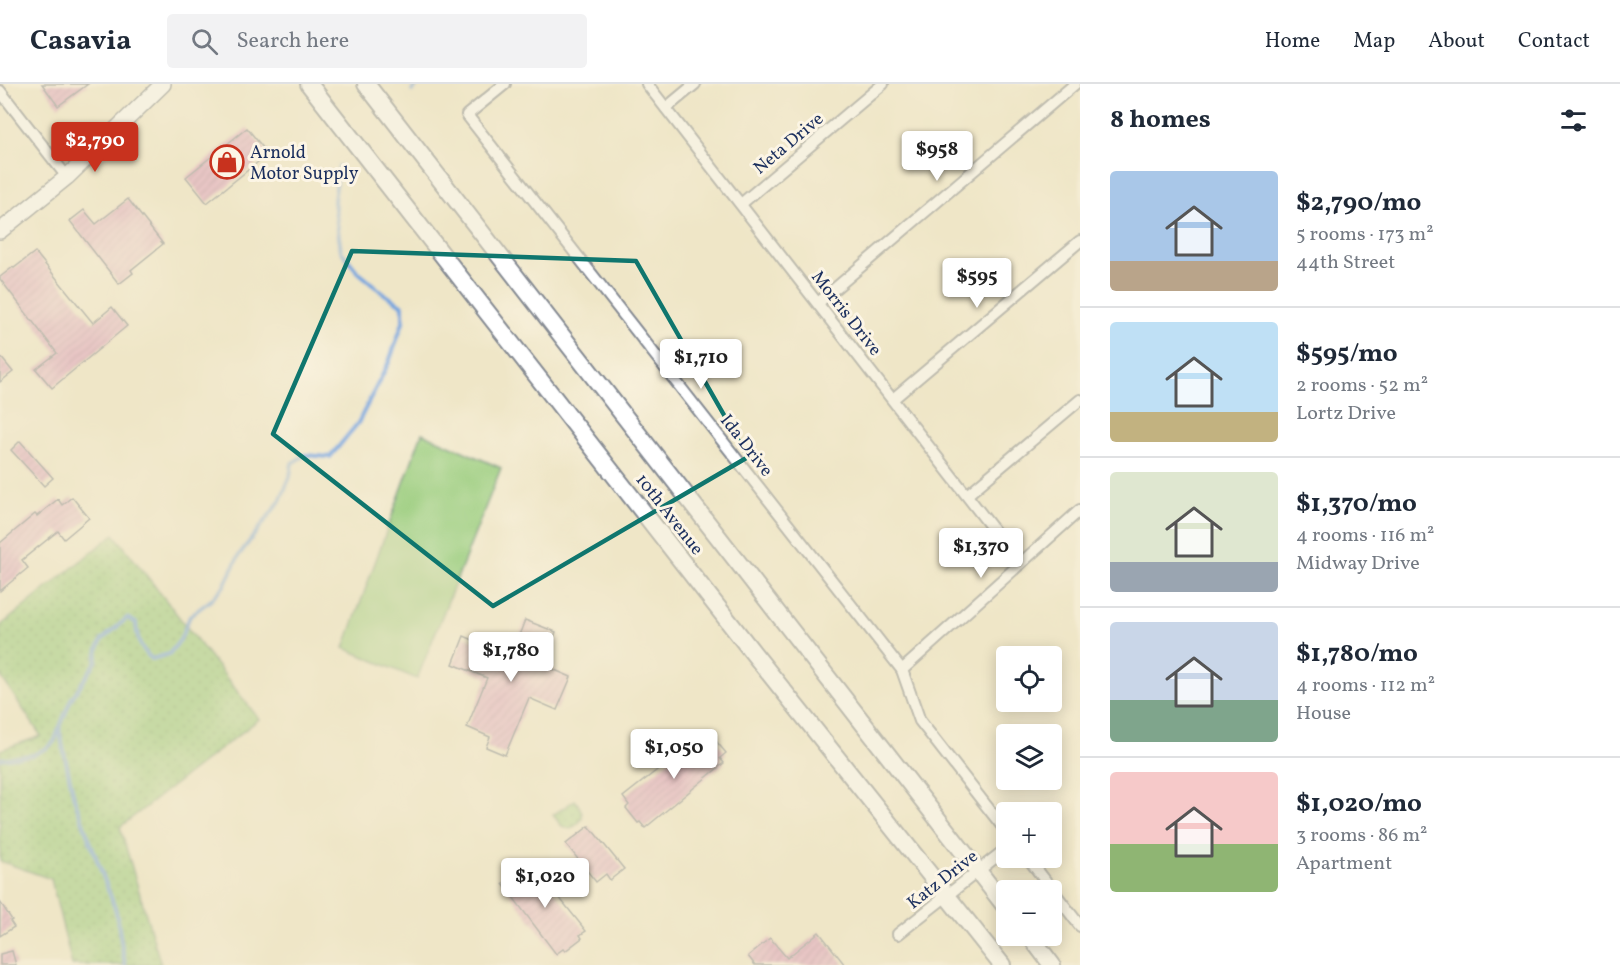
<!DOCTYPE html>
<html lang="en">
<head>
<meta charset="utf-8">
<style>
  :root { --surface:#fff; --page:#f2f2f3; --text:#1f2937; --muted:#747a83; --line:#e0e1e3; --accent:#c8321e }
  body { margin:0; font-family:Vollkorn,serif; background:var(--page); color:var(--text); height:100vh; display:flex; flex-direction:column; font-size:22px; white-space:nowrap }
  * { box-sizing:border-box; margin:0 }
  p { font-size:20px; color:var(--muted) }
  .icon { flex:none; width:33px; height:33px; fill:none; stroke:currentColor; stroke-width:2; stroke-linecap:round; stroke-linejoin:round }
  .map { position:relative; flex:1; overflow:hidden }
  .drawer { display:flex; flex-direction:column; background:var(--surface); width:540px }
  .drawer>* { flex:none }
  .buttons { position:absolute; left:996px; top:562px; display:grid; gap:12px }
  .buttons a { display:grid; place-items:center; width:66px; height:66px; border-radius:6px; background:var(--surface); box-shadow:0 3px 15px #0003; font-size:30px }
  .price { position:absolute; translate:-50% -51px; padding:0 14px; border-radius:6px; background:#fff; color:#222; font-size:20px; line-height:39px; filter:drop-shadow(0 2px 3px #0008) }
  .price::after { content:''; position:absolute; left:50%; top:36px; width:18px; height:14px; margin-left:-9px; background:inherit; clip-path:polygon(0 0,100% 0,50% 100%) }
  .price.current { background:var(--accent); color:#fff }
  ul { padding:0; list-style:none }
  li { display:flex; align-items:center; gap:18px; height:150px; padding:0 30px }
  li+li { border-top:2px solid var(--line) }
  li span { display:grid; place-items:center; flex:none; width:168px; height:120px; border-radius:6px; color:#555 }
  li>.icon { margin-inline-start:auto }
  span .icon { width:72px; height:72px; fill:#fffc; stroke-width:1 }
  li b { font-size:26px }
  h2 { display:flex; justify-content:space-between; align-items:center; height:72px; padding:0 30px; font-size:26px }
  header { display:flex; align-items:center; gap:36px; box-sizing:border-box; height:84px; padding:0 30px; background:var(--surface); border-bottom:2px solid var(--line) }
  header strong { font-size:28px }
  nav { display:flex; gap:33px; margin-inline-start:auto; font-size:21px }
  .search { width:420px; height:54px; background:var(--page); display:flex; align-items:center; gap:15px; box-sizing:border-box; padding:0 21px; border-radius:6px; color:var(--muted); font-size:22px }
  main { display:flex; flex:1; min-height:0 }
  .map>svg:first-child { display:block }
</style>
</head>
<body>
<header>
<strong>Casavia</strong>
<div class="search"><svg class="icon" aria-label="search" viewBox="0 0 24 24"><circle cx="10" cy="10" r="6"/><path d="M15 15l6 6"/></svg>Search here</div>
<nav><a>Home</a><a>Map</a><a>About</a><a>Contact</a></nav>
</header>
<main>
<div class="map">
<svg width="1080" height="881" viewBox="0 0 1080 881">
  <defs>
    <pattern id="grass-dots" width="8" height="8" patternUnits="userSpaceOnUse" patternTransform="scale(1.5)"><rect width="8" height="8" fill="#98cc7c"/><path d="M2 2h.1M6 6h.1" fill="none" stroke="#7ba669" stroke-width="1.8" stroke-linecap="round"/></pattern>
    <pattern id="building-hatch" width="6" height="6" patternUnits="userSpaceOnUse" patternTransform="scale(1.5)"><rect width="6" height="6" fill="#df9dc1"/><path d="M-1 1l2-2M0 6l6-6M5 7l2-2" fill="none" stroke="#b480a0"/></pattern>
  </defs>
  <rect width="100%" height="100%" fill="#fcf5e5"/>
  <filter id="ink" filterUnits="userSpaceOnUse"><feTurbulence type="fractalNoise" baseFrequency=".0167" numOctaves="2"/><feDisplacementMap in="SourceGraphic" scale="12" xChannelSelector="R" yChannelSelector="G"/><feConvolveMatrix kernelMatrix="1 2 1 2 8 2 1 2 1" color-interpolation-filters="sRGB"/></filter>
  <filter id="wash" filterUnits="userSpaceOnUse"><feTurbulence type="fractalNoise" baseFrequency=".008" numOctaves="4" result="noise"/><feDisplacementMap in="SourceGraphic" scale="24" xChannelSelector="R" yChannelSelector="G"/><feGaussianBlur stdDeviation="1.35" result="paint"/><feColorMatrix in="noise" values="0 0 0 0 0 0 0 0 0 0 0 0 0 0 0 0 0 1.4 0 .05"/><feComposite in="paint" operator="in"/></filter>
  <g filter="url(#wash)">
    <rect width="100%" height="100%" fill="#efe6c7"/>
    <g fill="url(#grass-dots)" stroke="#5a7e6d" stroke-width="1.5">
      <path d="M114,450L259,635L120,743L161,881H72L51,795L0,777V666L41,652L0,591V542Z"/>
      <path d="M575,716C585,730 586,736 570,745L562,742L553,731Z"/>
    </g>
    <path fill="#98cc7c" stroke="#5a7e6d" stroke-width="1.5" d="M422,349L501,384L417,595L344,564Z"/>
    <g fill="none" stroke-linecap="round" stroke-linejoin="round">
      <g stroke="#75a4de" stroke-width="4">
        <path d="M412,7L418,0"/>
        <path d="M59,645L74,714L116,827L125,881"/>
        <path d="M0,675L33,671L47,664L54,658L71,615L96,578L98,565L102,556L127,534L136,539C137,555 140,565 152,575L169,570L180,556L190,532L211,516L224,502L239,471L280,417L290,393L292,379L305,371L330,373L358,339L389,278L403,238V222L383,209L357,187L341,167L334,117L339,82"/>
      </g>
    </g>
    <g id="blocks">
      <g fill="url(#building-hatch)">
        <path d="M42,0H88L58,22Z"/>
        <path d="M247,44L268,70L207,119L186,93Z"/>
        <path d="M128,115L163,160L131,186L133,189L119,200L70,137L84,126L96,140Z"/>
        <path d="M35,168L93,239L112,223L127,242L52,304L36,285L57,269L0,195V193L13,183L14,184Z"/>
        <path d="M0,272L13,288L0,298Z"/>
        <path d="M20,357L53,394L44,402L11,366Z"/>
        <path d="M72,413L89,434L64,455L58,447L22,476L28,484L0,507V459L35,430L37,432L58,415L62,421Z"/>
        <path d="M525,536L556,548L543,581L571,593L557,626L529,614L505,671L486,663L490,653L467,643L487,594L453,580L464,552L511,572Z"/>
        <path d="M704,649L708,653L711,651L726,669L720,674L724,679L645,744L640,738L638,739L626,724L629,721L623,713Z"/>
        <path d="M589,742L624,785L610,796L606,790L596,798L566,760Z"/>
        <path d="M531,778L586,847L580,851L582,854L565,867L563,865L556,870L503,800Z"/>
        <path d="M0,818L12,836L10,837L14,843L0,852Z"/>
        <path d="M819,848L845,881H755L748,872L770,854L787,874Z"/>
        <path d="M12,867L16,881H0V870Z"/>
      </g>
    </g>
  </g>
  <g filter="url(#ink)">
    <use href="#blocks" fill-opacity="0" stroke="#858a92" stroke-width="1.5"/>
    <g fill="none" stroke-linecap="round" stroke-linejoin="round">
      <defs>
        <g id="street">
          <path d="M505,0L467,31L902,586L920,637L1006,747"/>
          <path d="M647,0L1020,480"/>
          <path d="M0,7L67,93"/>
          <path d="M666,24L695,0"/>
          <path d="M741,120L883,0"/>
          <path d="M818,219L1075,0"/>
          <path d="M893,315L1080,157"/>
          <path d="M967,411L1080,316"/>
          <path d="M902,586L1080,426"/>
          <path d="M1028,774L1080,842"/>
          <path d="M898,850L1006,765"/>
        </g>
        <path id="secondary" d="M0,147L67,93L163,0"/>
        <g id="primary">
          <path d="M309,0L754,570L1002,881"/>
          <path d="M366,0L1006,823"/>
          <path d="M1030,852L1052,881"/>
        </g>
      </defs>
      <use href="#street" stroke="#858a92" stroke-width="14"/>
      <use href="#secondary" stroke="#858a92" stroke-width="18"/>
      <use href="#primary" stroke="#858a92" stroke-width="20"/>
      <use href="#street" stroke="#fff" stroke-width="10"/>
      <use href="#secondary" stroke="#fff" stroke-width="15"/>
      <use href="#primary" stroke="#fff" stroke-width="16"/>
    </g>
  </g>
  <path d="M0 0H1080V881H0ZM352,167L636,177L748,373L493,522L273,350Z" fill="#efe6c7" fill-opacity=".55" fill-rule="evenodd"/>
  <path fill="none" stroke="#0f766e" stroke-width="4.5" stroke-linejoin="round" d="M352,167L636,177L748,373L493,522L273,350Z"/>
  <defs>
    <symbol id="shop-ring" viewBox="-11 -11 22 22"><circle r="9.5" fill="#fcf5e5" stroke="#c8321e" stroke-width="1.5"/><path d="M-5-2.5h2.3a2.7 3.5 0 0 1 5.4 0H5L5.5 6h-11ZM-1.5-2.5h3a1.5 2.3 0 0 0-3 0Z" fill="#c8321e"/></symbol>
  </defs>
  <g fill-rule="evenodd">
    <use href="#shop-ring" x="208" y="59" width="38" height="38"/>
  </g>
  <g text-anchor="middle" stroke-width="6" stroke-linejoin="round" paint-order="stroke">
    <g font-size="18" fill="#1b2f5e" stroke="#fcf5e5">
      <text transform="translate(788 59) rotate(-40)" y="6">Neta Drive</text>
      <text transform="translate(847 229) rotate(52)" y="6">Morris Drive</text>
      <text transform="translate(747 361) rotate(52)" y="6">Ida Drive</text>
      <text transform="translate(670 430) rotate(52)" y="6">10th Avenue</text>
      <text transform="translate(942 795) rotate(-38)" y="6">Katz Drive</text>
    </g>
    <g font-size="18" fill="#1b2f5e" stroke="#fcf5e5" text-anchor="start">
      <text x="250" y="74">Arnold<tspan x="250" dy="21">Motor Supply</tspan></text>
    </g>
  </g>
</svg>
<div class="buttons">
<a><svg class="icon" aria-label="locate" viewBox="0 0 24 24"><circle cx="12" cy="12" r="6"/><path d="M12 2v4M12 18v4M2 12h4M18 12h4"/></svg></a>
<a><svg class="icon" aria-label="layers" viewBox="0 0 24 24"><path d="M12 4l9 5-9 5-9-5zM3 14l9 5 9-5"/></svg></a>
<a>+</a>
<a>−</a>
</div>
<b class="price current" style="left:95px;top:89px">$2,790</b>
<b class="price" style="left:937px;top:98px">$958</b>
<b class="price" style="left:977px;top:225px">$595</b>
<b class="price" style="left:701px;top:306px">$1,710</b>
<b class="price" style="left:981px;top:495px">$1,370</b>
<b class="price" style="left:511px;top:599px">$1,780</b>
<b class="price" style="left:674px;top:696px">$1,050</b>
<b class="price" style="left:545px;top:825px">$1,020</b>
</div>
<section class="drawer">
<h2>8 homes<svg class="icon" aria-label="filters" viewBox="0 0 24 24"><path d="M4 7h16M4 17h16"/><circle cx="9" cy="7" r="2"/><circle cx="15" cy="17" r="2"/></svg></h2>
<ul>
<li><span style="background:linear-gradient(#a9c7e8 75%,#b9a48a 0)"><svg class="icon" aria-label="home" viewBox="0 0 24 24"><path d="M3 11l9-7 9 7M6 9v11h12V9"/></svg></span><div><b>$2,790/mo</b><p>5 rooms · 173 m²</p><p>44th Street</p></div></li>
<li><span style="background:linear-gradient(#bfe0f5 75%,#c2b280 0)"><svg class="icon" aria-label="home" viewBox="0 0 24 24"><path d="M3 11l9-7 9 7M6 9v11h12V9"/></svg></span><div><b>$595/mo</b><p>2 rooms · 52 m²</p><p>Lortz Drive</p></div></li>
<li><span style="background:linear-gradient(#dfe7d0 75%,#9aa5b1 0)"><svg class="icon" aria-label="home" viewBox="0 0 24 24"><path d="M3 11l9-7 9 7M6 9v11h12V9"/></svg></span><div><b>$1,370/mo</b><p>4 rooms · 116 m²</p><p>Midway Drive</p></div></li>
<li><span style="background:linear-gradient(#c9d6e8 65%,#7fa58c 0)"><svg class="icon" aria-label="home" viewBox="0 0 24 24"><path d="M3 11l9-7 9 7M6 9v11h12V9"/></svg></span><div><b>$1,780/mo</b><p>4 rooms · 112 m²</p><p>House</p></div></li>
<li><span style="background:linear-gradient(#f6c9c9 60%,#8fb573 0)"><svg class="icon" aria-label="home" viewBox="0 0 24 24"><path d="M3 11l9-7 9 7M6 9v11h12V9"/></svg></span><div><b>$1,020/mo</b><p>3 rooms · 86 m²</p><p>Apartment</p></div></li>
</ul>
</section>
</main>
</body>
</html>
